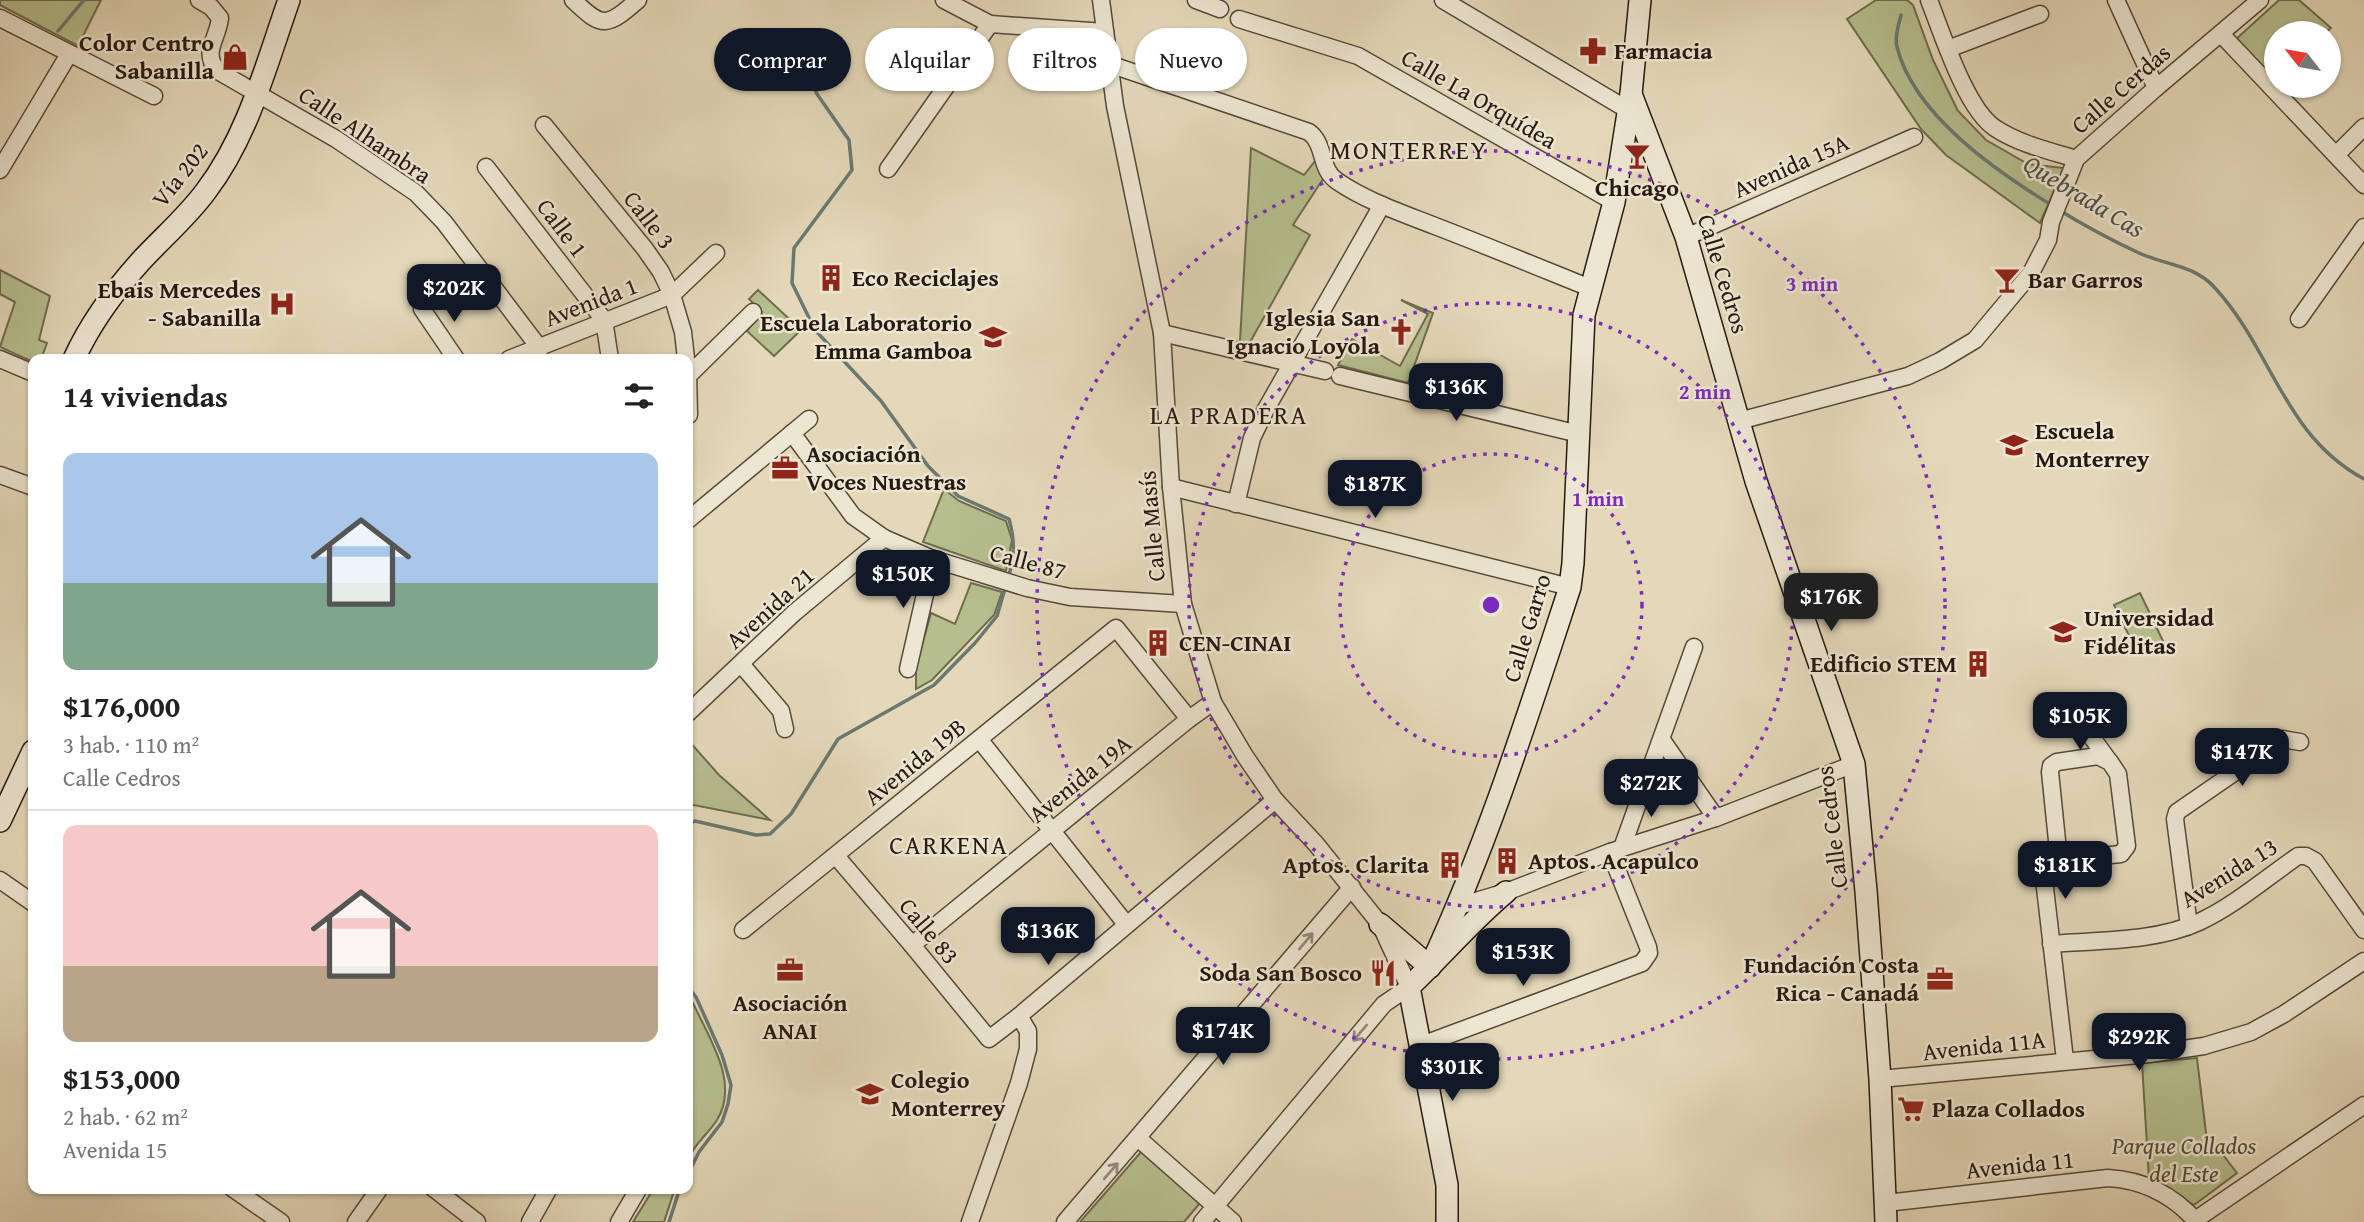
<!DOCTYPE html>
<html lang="es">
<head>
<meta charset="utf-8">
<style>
  :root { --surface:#fff; --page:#f2f2f2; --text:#202124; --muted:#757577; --line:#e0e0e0; --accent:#111827 }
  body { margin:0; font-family:"Gentium Book Plus",serif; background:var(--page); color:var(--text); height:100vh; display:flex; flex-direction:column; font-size:26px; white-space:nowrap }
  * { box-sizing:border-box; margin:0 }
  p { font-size:23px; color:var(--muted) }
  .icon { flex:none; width:38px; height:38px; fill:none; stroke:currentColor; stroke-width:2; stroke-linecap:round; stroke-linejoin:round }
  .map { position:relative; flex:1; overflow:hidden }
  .panel { position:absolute; left:28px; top:354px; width:665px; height:840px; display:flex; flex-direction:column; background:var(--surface); border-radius:14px; box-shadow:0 2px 5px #0004 }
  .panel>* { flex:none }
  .guide { position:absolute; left:714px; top:28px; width:665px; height:63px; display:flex; gap:14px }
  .needle { width:46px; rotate:301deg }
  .tools { position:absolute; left:2264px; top:21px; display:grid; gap:14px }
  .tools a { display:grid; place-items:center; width:77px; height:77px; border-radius:50%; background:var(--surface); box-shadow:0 2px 5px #0004; font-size:35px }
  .price { position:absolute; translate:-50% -60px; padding:0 16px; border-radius:14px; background:var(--accent); color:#fff; font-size:23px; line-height:46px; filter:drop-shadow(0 2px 4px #0008) }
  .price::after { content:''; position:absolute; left:50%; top:42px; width:21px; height:16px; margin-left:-10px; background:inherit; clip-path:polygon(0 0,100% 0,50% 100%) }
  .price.on { background:#222; color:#fff }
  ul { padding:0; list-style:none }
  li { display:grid; align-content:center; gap:14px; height:371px; padding:0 35px }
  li+li { border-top:2px solid var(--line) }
  li span { display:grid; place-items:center; height:217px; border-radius:14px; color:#555 }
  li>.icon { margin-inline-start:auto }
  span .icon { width:126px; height:126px; fill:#fffc; stroke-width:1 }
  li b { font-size:30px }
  h2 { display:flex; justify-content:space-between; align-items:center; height:84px; padding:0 35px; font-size:30px }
  .pill { padding:0 24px; border-radius:32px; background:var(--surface); box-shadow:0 2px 5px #0004; font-size:24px; line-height:63px }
  .pill.on { background:var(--accent); color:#fff }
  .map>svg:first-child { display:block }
</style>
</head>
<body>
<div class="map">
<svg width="2364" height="1222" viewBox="0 0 2364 1222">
  <rect width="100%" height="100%" fill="#e4d8b9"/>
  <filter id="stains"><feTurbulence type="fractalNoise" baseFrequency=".00286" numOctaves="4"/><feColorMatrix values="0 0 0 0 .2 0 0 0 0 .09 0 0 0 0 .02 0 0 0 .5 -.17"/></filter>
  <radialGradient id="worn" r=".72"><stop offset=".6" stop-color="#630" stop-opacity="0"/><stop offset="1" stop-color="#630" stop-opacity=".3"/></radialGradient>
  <g fill="#b6be8e" stroke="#6e6c4f" stroke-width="2">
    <path d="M0,0H101L78,46L0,5Z"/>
    <path d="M1876,0H1907L1913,5L1933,60L1958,111L1986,140L2028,164L2064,168L2040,223L1946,155L1921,129L1847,19Z"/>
    <path d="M2279,0H2299L2331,28L2325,33H2277V78L2273,82L2234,41Z"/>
    <path d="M1251,148L1304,175L1315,161L1323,179L1293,225L1310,235L1249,344L1240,341Z"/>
    <path d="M0,270L50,296L39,340L47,343L41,359H33V362L0,347L15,302L0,294Z"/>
    <path d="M758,290L801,330L774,356L747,331L762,312L749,299Z"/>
    <path d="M1401,300L1433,313L1408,383L1338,365L1352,339L1400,366L1428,314Z"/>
    <path d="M944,489L959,501L1006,521L1012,540L1006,571L923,542Z"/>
    <path d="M971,583L1002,592L994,615L932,680L916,689V667L931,613L955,624Z"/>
    <path d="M2140,593L2163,641L2137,652L2114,605Z"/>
    <path d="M688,740L719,775L770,820L688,804Z"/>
    <path d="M688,997L693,1003C709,1038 740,1083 717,1120C708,1134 695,1143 688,1159L690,1056L688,1055Z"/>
    <path d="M2197,1058L2206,1133L2237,1173L2194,1205L2149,1179L2142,1063Z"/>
    <path d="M1141,1152L1200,1203L1184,1222H1080Z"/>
    <path d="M654,1188H675L664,1222H633Z"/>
  </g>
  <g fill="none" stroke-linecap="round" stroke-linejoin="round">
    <g stroke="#697971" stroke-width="3.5">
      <path d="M1901,15C1899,24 1894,37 1897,47C1914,115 1996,171 2053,206"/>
      <path d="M58,31L84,0"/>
      <path d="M800,37L805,67L817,94L849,140L852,170L794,248L792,283L815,330L881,401L928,466L958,496L1009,519C1015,540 1015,556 1008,578"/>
      <path d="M2059,210C2085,226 2111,240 2139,253C2165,265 2195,265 2215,288C2273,351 2283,435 2364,479"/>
      <path d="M688,824L695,821L756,835L770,834L791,814L838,739L934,685L975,643L997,616L1006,585"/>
      <path d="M688,987L696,997L722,1055L731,1085L728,1104L722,1122L699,1152L688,1174"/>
      <path d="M669,1222L680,1188"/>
    </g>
    <defs>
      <g id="street">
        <path d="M199,0L211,7L220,18C218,39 201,53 218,71L336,139L416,193L444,222L538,346L539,359"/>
        <path d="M573,0C603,29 607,27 638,0"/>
        <path d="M944,0L990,24L1105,32"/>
        <path d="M1101,0L1115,106L1162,333L1171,487L1183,604L1213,702L1245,756L1275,800L1316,844L1380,924L1409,987L1384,1004L1202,1222"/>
        <path d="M1196,0L1220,9"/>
        <path d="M1443,0L1628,110"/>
        <path d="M1929,0C1942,33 1966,109 1995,128C2019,144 2050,151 2076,159"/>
        <path d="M2116,0L2156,88"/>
        <path d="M0,18L154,96"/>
        <path d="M1239,19L1358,56L1614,202"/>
        <path d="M2221,34L2364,185"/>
        <path d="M1948,49L2040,14"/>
        <path d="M1109,64L1309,132C1326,145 1319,169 1337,181C1366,201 1402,213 1435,226C1487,246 1538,267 1590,288"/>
        <path d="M544,125L645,249L661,272L672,295L683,332L686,359"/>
        <path d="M2336,155L2364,127"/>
        <path d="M486,167L604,320L610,359"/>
        <path d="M888,169L990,24"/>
        <path d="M0,170L69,54"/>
        <path d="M1686,237L1914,137"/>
        <path d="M422,309L456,359"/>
        <path d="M2299,319L2364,227"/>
        <path d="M1162,333L1325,371"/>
        <path d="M0,359L33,373"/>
        <path d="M509,359L672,295L716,253"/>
        <path d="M688,372L689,415"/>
        <path d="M688,376L753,312"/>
        <path d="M1340,376L1579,434"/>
        <path d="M1739,421L1908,376L1940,361L1975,340L2031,273L2048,240L2051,222L2076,159L2156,88L2260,0"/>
        <path d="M792,433L853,516L884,538L933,559L1027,588L1070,597L1183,604"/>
        <path d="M0,475L33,487"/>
        <path d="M1171,487L1570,587"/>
        <path d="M1236,504L1252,438L1266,409L1382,205"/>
        <path d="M688,520L809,419"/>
        <path d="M741,664L781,711L785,729"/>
        <path d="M908,669L933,559"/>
        <path d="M688,713L794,613L884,538"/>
        <path d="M2080,721L2109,761"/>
        <path d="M979,739L1126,924"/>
        <path d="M1662,740L1716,818"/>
        <path d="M1622,848L1694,647"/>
        <path d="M836,856L912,945L989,1039L1019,1016"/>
        <path d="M2059,860L2050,772L2051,766L2057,762L2098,756L2110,762L2118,774L2127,846L2121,854L2042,862L2065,1060"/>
        <path d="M0,880L33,903"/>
        <path d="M1459,906L1506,892L1610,852L1716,818L1854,764"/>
        <path d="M2189,926L2175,819L2177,812L2283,739L2300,742"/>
        <path d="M743,930L1116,628L1189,719"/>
        <path d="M2051,944C2099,940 2155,942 2199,922C2234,906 2266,878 2298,856H2306L2315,861L2364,930"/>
        <path d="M912,945L1189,719L1213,702"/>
        <path d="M1419,1046L1642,963L1649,953L1648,947L1610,852"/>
        <path d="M1880,1079L2149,1054L2204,1046L2251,1032L2284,1014L2364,961"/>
        <path d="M1139,1139L1233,1222"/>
        <path d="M232,1188L281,1222"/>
        <path d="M433,1188L477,1222"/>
        <path d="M1886,1203L2108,1178C2144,1180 2173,1195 2197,1222"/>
        <path d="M2195,1220L2364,1105"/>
        <path d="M356,1222L380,1188"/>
        <path d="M530,1222L549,1188"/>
        <path d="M619,1222L639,1188"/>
        <path d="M970,1222L1019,1083L1028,1049V1031L1019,1016L1275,800"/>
        <path d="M1065,1222L1352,887"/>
      </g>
      <g id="secondary">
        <path d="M1631,94L1686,237L1756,481L1854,764L1866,891L1880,1079L1886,1222"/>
        <path d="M74,359C90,324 115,290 140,262C162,238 187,217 206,191C248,136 266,65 289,0"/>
        <path d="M0,821L33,751"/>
        <path d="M1380,924L1430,967"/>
        <path d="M1430,967C1487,845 1528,715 1570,587L1573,563L1584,315L1614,202L1631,94L1640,0"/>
        <path d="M1447,1222V1185L1409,987C1442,956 1471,921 1506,892"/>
      </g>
    </defs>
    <use href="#street" stroke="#56493a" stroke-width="19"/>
    <use href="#secondary" stroke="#261910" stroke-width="24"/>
    <use href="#street" stroke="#ede6d2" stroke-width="16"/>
    <use href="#secondary" stroke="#ede6d2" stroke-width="21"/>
  </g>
  <defs><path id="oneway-shaft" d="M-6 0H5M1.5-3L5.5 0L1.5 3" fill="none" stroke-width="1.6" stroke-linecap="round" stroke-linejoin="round" transform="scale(1.75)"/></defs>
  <g stroke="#938a7b">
    <use href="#oneway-shaft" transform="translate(1306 941) rotate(-50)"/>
    <use href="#oneway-shaft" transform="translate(1360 1033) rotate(130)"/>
    <use href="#oneway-shaft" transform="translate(1111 1171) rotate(-49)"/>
  </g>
  <g fill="none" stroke="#7b2cbf" stroke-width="3.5" stroke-dasharray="3.5 7">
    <circle cx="1491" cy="605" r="151"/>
    <circle cx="1491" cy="605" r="302"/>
    <circle cx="1491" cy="605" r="454"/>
  </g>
  <defs>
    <symbol id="pharmacy-bare" viewBox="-9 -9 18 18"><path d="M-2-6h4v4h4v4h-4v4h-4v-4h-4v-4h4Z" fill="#8f2418" stroke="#ede6d2" stroke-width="2.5" paint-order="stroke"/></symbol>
    <symbol id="shop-bare" viewBox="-9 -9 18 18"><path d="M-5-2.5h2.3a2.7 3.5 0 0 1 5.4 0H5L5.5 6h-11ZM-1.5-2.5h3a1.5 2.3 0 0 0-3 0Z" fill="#8f2418" stroke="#ede6d2" stroke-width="2.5" paint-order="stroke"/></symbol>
    <symbol id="bar-bare" viewBox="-9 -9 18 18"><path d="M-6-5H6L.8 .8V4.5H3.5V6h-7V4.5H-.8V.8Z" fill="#8f2418" stroke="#ede6d2" stroke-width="2.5" paint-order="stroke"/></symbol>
    <symbol id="building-bare" viewBox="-9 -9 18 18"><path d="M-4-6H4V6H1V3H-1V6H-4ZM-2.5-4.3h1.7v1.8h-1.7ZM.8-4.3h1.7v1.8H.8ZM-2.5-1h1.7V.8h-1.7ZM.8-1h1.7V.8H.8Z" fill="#8f2418" stroke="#ede6d2" stroke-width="2.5" paint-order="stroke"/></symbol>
    <symbol id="hospital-bare" viewBox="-9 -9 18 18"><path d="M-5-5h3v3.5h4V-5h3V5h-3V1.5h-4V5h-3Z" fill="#8f2418" stroke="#ede6d2" stroke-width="2.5" paint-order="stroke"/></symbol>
    <symbol id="church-bare" viewBox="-9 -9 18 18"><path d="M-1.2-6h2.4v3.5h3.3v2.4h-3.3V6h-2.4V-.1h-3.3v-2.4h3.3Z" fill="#8f2418" stroke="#ede6d2" stroke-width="2.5" paint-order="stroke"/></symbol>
    <symbol id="school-bare" viewBox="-9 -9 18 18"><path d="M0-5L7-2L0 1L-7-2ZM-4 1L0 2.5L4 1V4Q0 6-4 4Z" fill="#8f2418" stroke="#ede6d2" stroke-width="2.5" paint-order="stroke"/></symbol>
    <symbol id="office-bare" viewBox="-9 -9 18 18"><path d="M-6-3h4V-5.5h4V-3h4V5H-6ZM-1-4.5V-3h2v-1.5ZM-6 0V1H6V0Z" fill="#8f2418" stroke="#ede6d2" stroke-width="2.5" paint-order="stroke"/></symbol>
    <symbol id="university-bare" viewBox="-9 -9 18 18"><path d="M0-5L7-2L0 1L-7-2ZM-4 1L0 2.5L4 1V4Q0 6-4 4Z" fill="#8f2418" stroke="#ede6d2" stroke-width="2.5" paint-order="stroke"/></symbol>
    <symbol id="restaurant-bare" viewBox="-9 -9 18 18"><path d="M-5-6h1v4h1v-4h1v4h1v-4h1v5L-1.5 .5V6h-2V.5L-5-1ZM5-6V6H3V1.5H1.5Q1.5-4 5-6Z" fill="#8f2418" stroke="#ede6d2" stroke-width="2.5" paint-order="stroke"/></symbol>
    <symbol id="supermarket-bare" viewBox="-9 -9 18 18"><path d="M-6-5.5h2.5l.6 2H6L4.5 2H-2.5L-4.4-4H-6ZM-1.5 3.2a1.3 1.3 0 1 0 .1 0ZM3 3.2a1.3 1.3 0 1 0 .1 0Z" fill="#8f2418" stroke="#ede6d2" stroke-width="2.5" paint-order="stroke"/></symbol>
  </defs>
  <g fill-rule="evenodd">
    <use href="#pharmacy-bare" x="1574" y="32" width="38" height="38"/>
    <use href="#shop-bare" x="216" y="38" width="38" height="38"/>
    <use href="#bar-bare" x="1618" y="137" width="38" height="38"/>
    <use href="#building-bare" x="812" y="259" width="38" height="38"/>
    <use href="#bar-bare" x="1988" y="261" width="38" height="38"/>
    <use href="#hospital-bare" x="263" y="285" width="38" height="38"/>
    <use href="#church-bare" x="1382" y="313" width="38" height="38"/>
    <use href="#school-bare" x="974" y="318" width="38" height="38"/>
    <use href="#school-bare" x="1995" y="426" width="38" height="38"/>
    <use href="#office-bare" x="766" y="449" width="38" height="38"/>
    <use href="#university-bare" x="2044" y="613" width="38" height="38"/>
    <use href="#building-bare" x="1139" y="624" width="38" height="38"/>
    <use href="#building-bare" x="1959" y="645" width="38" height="38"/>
    <use href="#building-bare" x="1488" y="842" width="38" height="38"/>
    <use href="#building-bare" x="1431" y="846" width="38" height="38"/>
    <use href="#office-bare" x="771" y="951" width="38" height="38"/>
    <use href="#restaurant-bare" x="1364" y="954" width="38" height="38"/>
    <use href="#office-bare" x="1921" y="960" width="38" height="38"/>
    <use href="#school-bare" x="851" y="1075" width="38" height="38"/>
    <use href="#supermarket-bare" x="1892" y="1090" width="38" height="38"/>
  </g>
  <g text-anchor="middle" stroke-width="5" stroke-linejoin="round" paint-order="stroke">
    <g font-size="24" font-weight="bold" fill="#261910" stroke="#ede6d2" text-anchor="start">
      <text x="214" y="51" text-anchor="end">Color Centro<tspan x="214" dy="28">Sabanilla</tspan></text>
      <text x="1614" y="59">Farmacia</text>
      <text x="1637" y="196" text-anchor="middle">Chicago</text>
      <text x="852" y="286">Eco Reciclajes</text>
      <text x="2028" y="288">Bar Garros</text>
      <text x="261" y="298" text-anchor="end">Ebais Mercedes<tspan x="261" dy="28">- Sabanilla</tspan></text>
      <text x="1380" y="326" text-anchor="end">Iglesia San<tspan x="1380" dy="28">Ignacio Loyola</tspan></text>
      <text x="972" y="331" text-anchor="end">Escuela Laboratorio<tspan x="972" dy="28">Emma Gamboa</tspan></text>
      <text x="2035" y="439">Escuela<tspan x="2035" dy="28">Monterrey</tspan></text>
      <text x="806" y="462">Asociación<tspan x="806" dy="28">Voces Nuestras</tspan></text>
      <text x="2084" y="626">Universidad<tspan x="2084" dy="28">Fidélitas</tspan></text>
      <text x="1179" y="651">CEN-CINAI</text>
      <text x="1957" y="672" text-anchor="end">Edificio STEM</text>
      <text x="1528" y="869">Aptos. Acapulco</text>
      <text x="1429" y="873" text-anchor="end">Aptos. Clarita</text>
      <text x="1919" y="973" text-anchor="end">Fundación Costa<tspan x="1919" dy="28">Rica - Canadá</tspan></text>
      <text x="1362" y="981" text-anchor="end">Soda San Bosco</text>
      <text x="790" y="1011" text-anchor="middle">Asociación<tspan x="790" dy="28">ANAI</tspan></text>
      <text x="891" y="1088">Colegio<tspan x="891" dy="28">Monterrey</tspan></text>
      <text x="1932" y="1117">Plaza Collados</text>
    </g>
    <g font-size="24" fill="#261910" stroke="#ede6d2">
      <text transform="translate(2121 89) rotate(-41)" y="8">Calle Cerdas</text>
      <text transform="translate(1479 99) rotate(30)" y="8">Calle La Orquídea</text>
      <text transform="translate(365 135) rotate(34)" y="8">Calle Alhambra</text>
      <text transform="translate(1791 166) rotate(-24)" y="8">Avenida 15A</text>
      <text transform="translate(180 175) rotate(-52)" y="8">Vía 202</text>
      <text transform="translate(649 220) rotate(52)" y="8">Calle 3</text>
      <text transform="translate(562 228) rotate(53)" y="8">Calle 1</text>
      <text transform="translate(1723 274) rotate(73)" y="8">Calle Cedros</text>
      <text transform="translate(591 302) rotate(-21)" y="8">Avenida 1</text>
      <text transform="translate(1152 526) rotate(-95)" y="8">Calle Masís</text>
      <text transform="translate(1028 562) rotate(15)" y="8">Calle 87</text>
      <text transform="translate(770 608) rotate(-42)" y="8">Avenida 21</text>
      <text transform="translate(1527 628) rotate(-73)" y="8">Calle Garro</text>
      <text transform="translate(915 762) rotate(-39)" y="8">Avenida 19B</text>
      <text transform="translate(1080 779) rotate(-39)" y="8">Avenida 19A</text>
      <text transform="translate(1832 827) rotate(-97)" y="8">Calle Cedros</text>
      <text transform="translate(2229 873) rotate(-32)" y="8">Avenida 13</text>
      <text transform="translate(929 931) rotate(50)" y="8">Calle 83</text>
      <text transform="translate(1984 1046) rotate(-6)" y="8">Avenida 11A</text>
      <text transform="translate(2020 1165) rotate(-6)" y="8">Avenida 11</text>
    </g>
    <g font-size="24" font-style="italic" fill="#514b36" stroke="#ede6d2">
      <text x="2184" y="1154">Parque Collados<tspan x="2184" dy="28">del Este</tspan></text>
    </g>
    <g font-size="26" letter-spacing="2" fill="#261910" stroke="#ede6d2">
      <text x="1409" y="159">MONTERREY</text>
      <text x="1229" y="424">LA PRADERA</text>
      <text x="949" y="854">CARKENA</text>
    </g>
    <g font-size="26" font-style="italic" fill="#4d5149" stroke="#ede6d2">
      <text transform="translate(2084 196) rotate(31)" y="9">Quebrada Cas</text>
    </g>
  </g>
  <circle cx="1491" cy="605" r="10" fill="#7b2cbf" stroke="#ede6d2" stroke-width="3.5"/>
  <g font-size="21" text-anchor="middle" font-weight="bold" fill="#7b2cbf" stroke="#ede6d2" stroke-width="5" stroke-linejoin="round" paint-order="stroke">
    <text x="1812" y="291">3 min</text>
    <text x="1705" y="399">2 min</text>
    <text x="1598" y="506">1 min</text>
  </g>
  <rect width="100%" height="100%" filter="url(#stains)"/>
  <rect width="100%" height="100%" fill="url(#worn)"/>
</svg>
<div class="tools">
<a><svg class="needle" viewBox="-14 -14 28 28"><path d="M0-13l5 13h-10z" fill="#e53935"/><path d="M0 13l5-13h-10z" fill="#757577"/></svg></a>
</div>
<b class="price" style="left:454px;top:324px">$202K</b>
<b class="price" style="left:1456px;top:423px">$136K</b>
<b class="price" style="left:1375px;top:520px">$187K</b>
<b class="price" style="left:903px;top:610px">$150K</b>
<b class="price on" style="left:1831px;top:633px">$176K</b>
<b class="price" style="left:2080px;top:752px">$105K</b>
<b class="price" style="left:2242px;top:788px">$147K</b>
<b class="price" style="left:1651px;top:819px">$272K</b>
<b class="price" style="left:2065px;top:901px">$181K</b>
<b class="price" style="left:1048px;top:967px">$136K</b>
<b class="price" style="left:1523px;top:988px">$153K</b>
<b class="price" style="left:1223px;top:1067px">$174K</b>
<b class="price" style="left:2139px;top:1073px">$292K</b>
<b class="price" style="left:1452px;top:1103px">$301K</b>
<div class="guide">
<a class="pill on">Comprar</a>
<a class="pill">Alquilar</a>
<a class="pill">Filtros</a>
<a class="pill">Nuevo</a>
</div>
<section class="panel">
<h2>14 viviendas<svg class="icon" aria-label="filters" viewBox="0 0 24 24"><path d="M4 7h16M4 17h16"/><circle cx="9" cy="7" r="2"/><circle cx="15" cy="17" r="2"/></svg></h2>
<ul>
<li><span style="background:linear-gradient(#a9c7e8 60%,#7fa58c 0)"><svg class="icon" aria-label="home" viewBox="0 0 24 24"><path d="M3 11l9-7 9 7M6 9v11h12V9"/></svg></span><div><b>$176,000</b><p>3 hab. · 110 m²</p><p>Calle Cedros</p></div></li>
<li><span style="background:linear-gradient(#f6c9c9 65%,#b9a48a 0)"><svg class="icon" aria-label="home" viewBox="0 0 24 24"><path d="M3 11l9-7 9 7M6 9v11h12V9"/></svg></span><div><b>$153,000</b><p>2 hab. · 62 m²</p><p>Avenida 15</p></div></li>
</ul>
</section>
</div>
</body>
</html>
